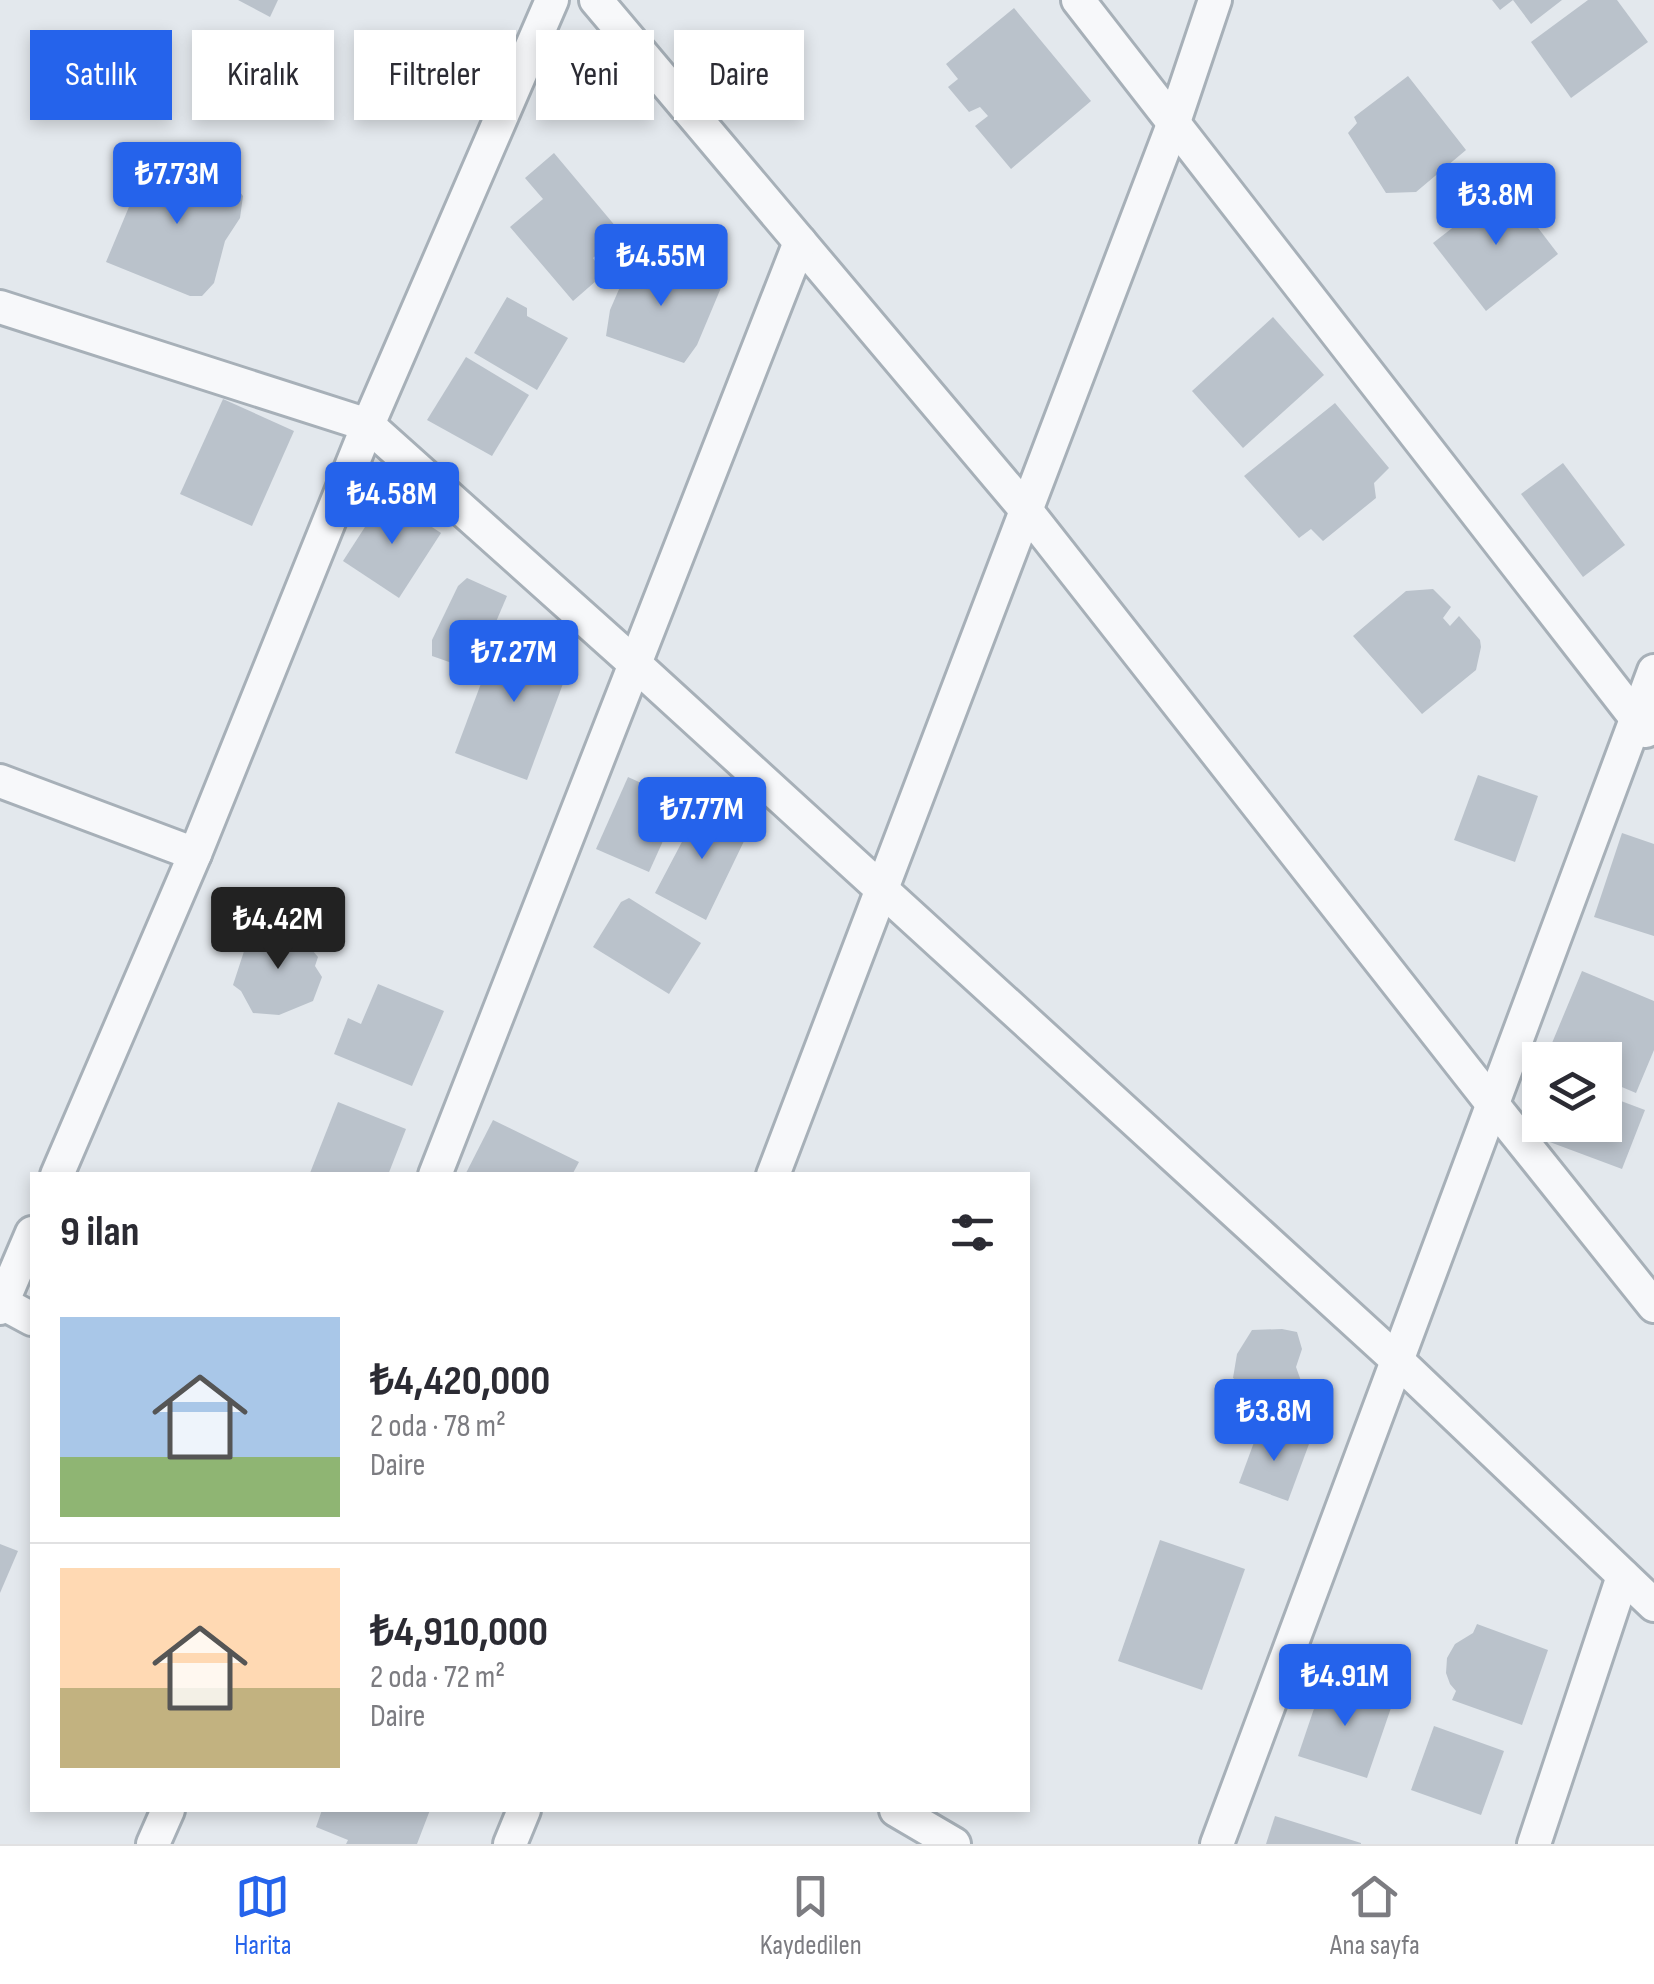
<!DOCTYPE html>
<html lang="tr">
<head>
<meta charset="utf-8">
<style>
  :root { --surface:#fff; --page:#f2f2f3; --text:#2b2b33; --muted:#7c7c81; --line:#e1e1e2; --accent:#2563eb }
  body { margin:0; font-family:"Sofia Sans Condensed",sans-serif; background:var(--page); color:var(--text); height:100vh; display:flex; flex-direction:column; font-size:38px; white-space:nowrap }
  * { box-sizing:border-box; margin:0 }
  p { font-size:32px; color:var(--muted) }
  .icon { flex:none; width:55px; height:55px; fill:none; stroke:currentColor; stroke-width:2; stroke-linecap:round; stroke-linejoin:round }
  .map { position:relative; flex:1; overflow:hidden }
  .drawer { position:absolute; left:30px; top:1172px; width:1000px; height:640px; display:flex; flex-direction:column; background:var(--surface); border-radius:0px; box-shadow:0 5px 15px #0003 }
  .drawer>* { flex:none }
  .guide { position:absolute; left:30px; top:30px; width:1000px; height:90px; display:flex; gap:20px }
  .fabs { position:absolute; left:1522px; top:1042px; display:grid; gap:20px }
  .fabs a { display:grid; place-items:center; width:100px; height:100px; border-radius:0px; background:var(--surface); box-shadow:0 5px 15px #0003; font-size:50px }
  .price { position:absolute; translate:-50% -85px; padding:0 22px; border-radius:10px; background:var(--accent); color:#fff; font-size:32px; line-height:65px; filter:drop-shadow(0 2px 5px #0008) }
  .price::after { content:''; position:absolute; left:50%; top:60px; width:30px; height:22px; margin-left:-15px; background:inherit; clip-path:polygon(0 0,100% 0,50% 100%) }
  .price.selected { background:#222; color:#fff }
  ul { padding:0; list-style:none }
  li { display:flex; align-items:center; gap:30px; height:250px; padding:0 30px }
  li+li { border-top:2px solid var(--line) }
  li span { display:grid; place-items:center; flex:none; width:280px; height:200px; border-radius:0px; color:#555 }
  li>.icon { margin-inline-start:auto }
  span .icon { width:120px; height:120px; fill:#fffc; stroke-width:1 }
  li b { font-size:42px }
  h2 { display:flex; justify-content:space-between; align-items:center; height:120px; padding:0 30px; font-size:42px }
  .tag { padding:0 35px; border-radius:0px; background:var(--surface); box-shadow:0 5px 15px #0003; font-size:35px; line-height:90px }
  .tag.selected { background:var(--accent); color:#fff }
  .dock { display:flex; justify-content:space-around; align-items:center; height:140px; border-top:2px solid var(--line); background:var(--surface); font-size:28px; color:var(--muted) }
  .dock a { display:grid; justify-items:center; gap:5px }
  .dock .selected { color:var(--accent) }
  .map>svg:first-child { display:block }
</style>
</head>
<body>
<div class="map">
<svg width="1654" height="1844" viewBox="0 0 1654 1844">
  <rect width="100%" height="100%" fill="#e3e8ed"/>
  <g fill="#bac2cb">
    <path d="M238,0H278L270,17Z"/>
    <path d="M1492,0H1562L1531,24L1513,0L1500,10Z"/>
    <path d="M1588,0H1617L1648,42L1571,98L1531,42Z"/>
    <path d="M1014,8L1091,101L1011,169L975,126L988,116L980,107L969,112L948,87L958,79L946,64Z"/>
    <path d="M1408,76L1466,150L1416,192L1386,193L1348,133L1357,123L1354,117Z"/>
    <path d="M554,153L622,234L593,258L604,274L573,301L510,227L543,199L525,178Z"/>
    <path d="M151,154L236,187L243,196L240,218L225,241L214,283L202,296H190L106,262Z"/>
    <path d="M1506,186L1558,254L1486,311L1433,243Z"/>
    <path d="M636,250L650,254L655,263L693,279L703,277L723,283L697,345L684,363L606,336L610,310Z"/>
    <path d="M507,297L527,308V316L568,338L537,390L474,353Z"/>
    <path d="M1273,317L1324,375L1243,448L1192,391Z"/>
    <path d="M466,357L529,395L492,456L427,420Z"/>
    <path d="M223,399L294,431L252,526L180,494Z"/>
    <path d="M1335,403L1389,468L1374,483L1376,498L1323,541L1311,529L1299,538L1244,476Z"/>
    <path d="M1563,463L1625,545L1583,577L1521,494Z"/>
    <path d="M385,496L441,533L399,598L343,561Z"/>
    <path d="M467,578L507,596L475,671L432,656V640L458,586Z"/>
    <path d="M1433,589L1451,607L1443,618L1450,626L1459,616L1480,640L1481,647L1476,670L1422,714L1353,636L1406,591Z"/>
    <path d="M501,630L573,657L527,780L455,753Z"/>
    <path d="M1478,775L1538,796L1515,862L1454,840Z"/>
    <path d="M628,777L681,801L649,872L596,849Z"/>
    <path d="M703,802L738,820L736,832L746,837L706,920L655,893Z"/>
    <path d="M1622,833L1654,844V936L1594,917Z"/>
    <path d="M629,898L701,943L669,994L593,947L621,902Z"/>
    <path d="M277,925L303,933L313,941V951L318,957L315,966L322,977L313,1001L279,1015L253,1013L241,991L233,985L248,939L258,941L266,930Z"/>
    <path d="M1582,971L1654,1001V1050L1636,1093L1605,1080V1060H1558L1547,1055Z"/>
    <path d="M378,984L444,1011L412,1086L334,1054L348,1018L361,1024Z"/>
    <path d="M1605,1095L1645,1110L1622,1169L1547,1141L1553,1125H1605Z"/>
    <path d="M338,1102L406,1129L388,1175H315L310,1173Z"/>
    <path d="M493,1120L579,1162L572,1175H465Z"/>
    <path d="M1282,1329L1297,1332L1302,1349L1296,1367L1301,1381L1298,1399L1281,1404L1260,1398L1233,1378L1237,1354L1252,1330Z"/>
    <path d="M1260,1426L1309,1444L1288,1501L1239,1483Z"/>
    <path d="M1160,1540L1245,1569L1202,1690L1118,1661Z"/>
    <path d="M0,1544L18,1551L0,1593Z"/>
    <path d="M1477,1624L1548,1650L1522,1725L1452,1700L1456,1691L1450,1684L1446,1673L1447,1658L1455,1644L1473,1633Z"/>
    <path d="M1324,1679L1393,1702L1367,1778L1298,1756Z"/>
    <path d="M1434,1726L1504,1751L1481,1815L1411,1790Z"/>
    <path d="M322,1810H430L417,1844H346L348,1840L316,1827Z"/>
    <path d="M1275,1816L1361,1843V1844H1266Z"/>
  </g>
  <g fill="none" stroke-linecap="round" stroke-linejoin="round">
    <defs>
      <g id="minor">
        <path d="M596,0L1026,510L1494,1106L1654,1306"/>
        <path d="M1078,0L1646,731"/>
        <path d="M0,307L368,425L635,664L1398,1361L1654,1605"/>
        <path d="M0,781L195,854"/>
        <path d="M57,1175L195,854L368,425L552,0"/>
        <path d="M435,1175L800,242"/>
        <path d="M773,1175L1174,122L1215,0"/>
        <path d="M0,1302L32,1319"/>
        <path d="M0,1308L32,1233"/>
        <path d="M896,1810L954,1844"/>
        <path d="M153,1844L168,1810"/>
        <path d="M510,1844L524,1810"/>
        <path d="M1217,1844L1654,671"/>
        <path d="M1534,1844L1623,1576"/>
      </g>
    </defs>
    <use href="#minor" stroke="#a7b0b8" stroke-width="38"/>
    <use href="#minor" stroke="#f7f8fa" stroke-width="32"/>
  </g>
</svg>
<div class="fabs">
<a><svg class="icon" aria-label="layers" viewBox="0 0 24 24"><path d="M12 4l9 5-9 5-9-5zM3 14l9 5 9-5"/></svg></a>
</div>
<b class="price" style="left:177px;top:227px">₺7.73M</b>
<b class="price" style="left:1496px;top:248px">₺3.8M</b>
<b class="price" style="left:661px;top:309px">₺4.55M</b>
<b class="price" style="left:392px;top:547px">₺4.58M</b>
<b class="price" style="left:514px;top:705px">₺7.27M</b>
<b class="price" style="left:702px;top:862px">₺7.77M</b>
<b class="price selected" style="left:278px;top:972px">₺4.42M</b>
<b class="price" style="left:1274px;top:1464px">₺3.8M</b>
<b class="price" style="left:1345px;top:1729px">₺4.91M</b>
<div class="guide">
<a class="tag selected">Satılık</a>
<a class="tag">Kiralık</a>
<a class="tag">Filtreler</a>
<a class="tag">Yeni</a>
<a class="tag">Daire</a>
</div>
<section class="drawer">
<h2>9 ilan<svg class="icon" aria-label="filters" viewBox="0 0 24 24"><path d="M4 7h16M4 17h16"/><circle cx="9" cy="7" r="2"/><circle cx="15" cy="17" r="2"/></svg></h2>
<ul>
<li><span style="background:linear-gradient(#a9c7e8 70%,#8fb573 0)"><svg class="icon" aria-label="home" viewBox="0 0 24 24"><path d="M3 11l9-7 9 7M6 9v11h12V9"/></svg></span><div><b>₺4,420,000</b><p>2 oda · 78 m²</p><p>Daire</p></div></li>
<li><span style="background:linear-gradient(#ffd9b3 60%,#c2b280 0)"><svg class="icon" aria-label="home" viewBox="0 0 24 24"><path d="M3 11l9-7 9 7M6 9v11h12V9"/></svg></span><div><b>₺4,910,000</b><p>2 oda · 72 m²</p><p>Daire</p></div></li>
</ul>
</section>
</div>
<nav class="dock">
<a class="selected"><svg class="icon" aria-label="map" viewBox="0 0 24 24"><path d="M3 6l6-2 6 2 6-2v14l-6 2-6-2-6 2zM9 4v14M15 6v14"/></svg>Harita</a>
<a><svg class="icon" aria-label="saved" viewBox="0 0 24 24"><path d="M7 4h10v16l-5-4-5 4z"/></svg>Kaydedilen</a>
<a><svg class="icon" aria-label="home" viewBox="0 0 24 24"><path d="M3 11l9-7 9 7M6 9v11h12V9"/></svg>Ana sayfa</a>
</nav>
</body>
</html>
